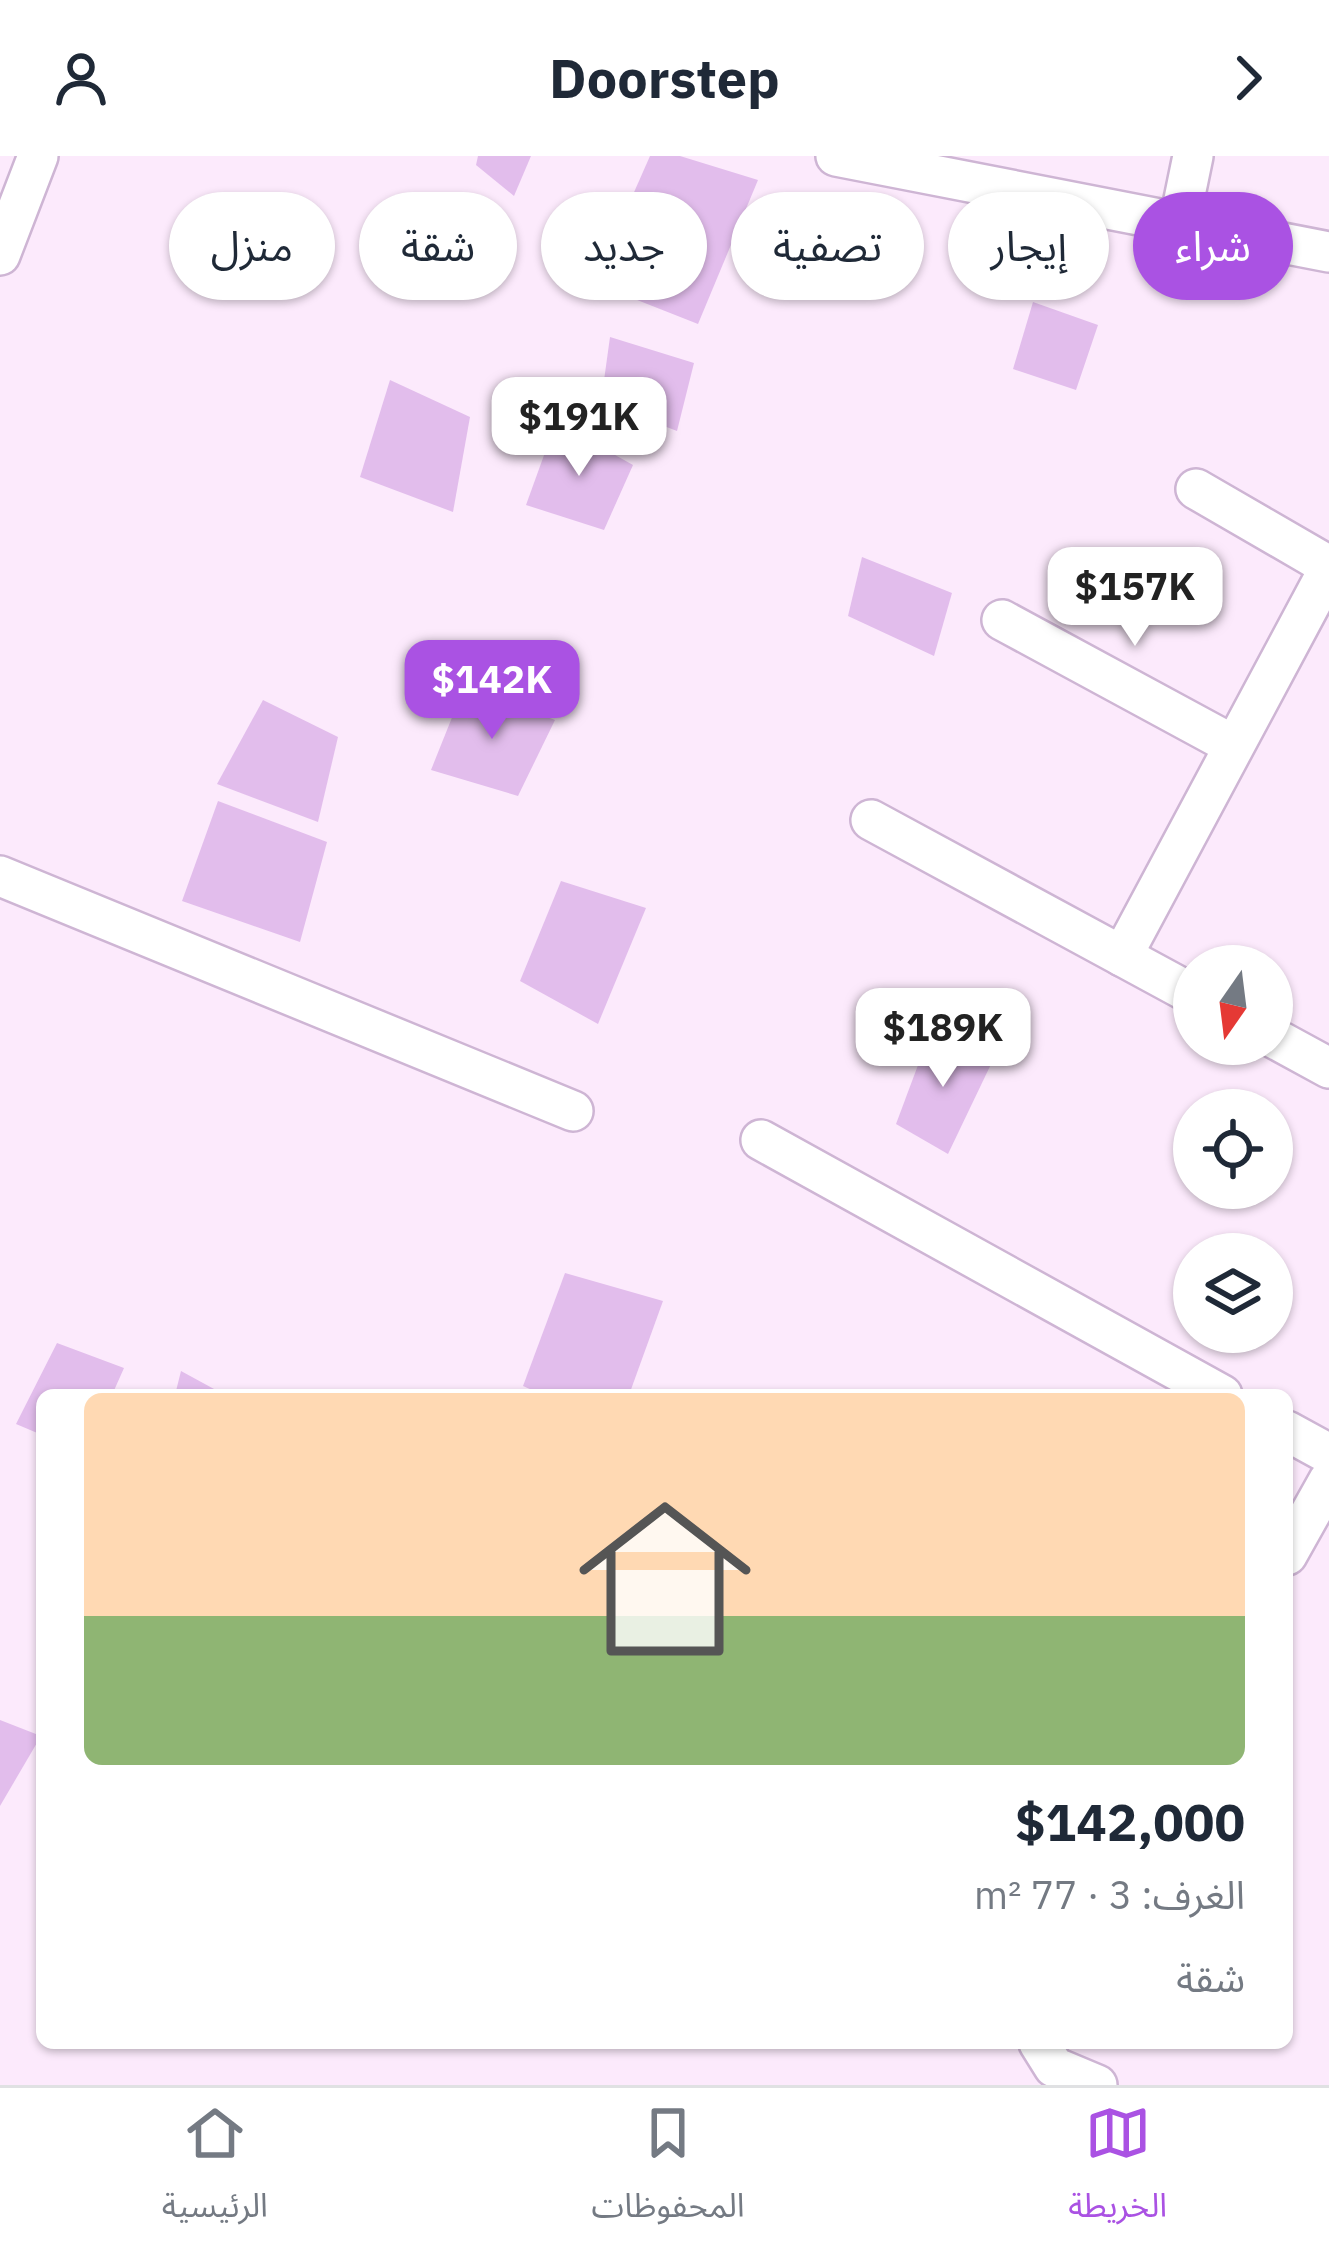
<!DOCTYPE html>
<html lang="ar">
<head>
<meta charset="utf-8">
<style>
  :root { --surface:#fff; --page:#f6f6f7; --text:#1f2937; --muted:#747a83; --line:#e0e1e3; --accent:#aa52e3 }
  body { margin:0; font-family:"IBM Plex Sans","Noto Sans Arabic",sans-serif; background:var(--page); color:var(--text); direction:rtl; height:100vh; display:flex; flex-direction:column; font-size:45px; white-space:nowrap }
  * { box-sizing:border-box; margin:0 }
  p { font-size:39px; color:var(--muted) }
  .icon { flex:none; width:66px; height:66px; fill:none; stroke:currentColor; stroke-width:2; stroke-linecap:round; stroke-linejoin:round }
  .map { position:relative; flex:1; overflow:hidden; direction:ltr }
  .drawer { position:absolute; left:36px; top:1233px; width:1257px; height:660px; display:flex; flex-direction:column; background:var(--surface); border-radius:18px; box-shadow:0 3px 9px #0004; direction:rtl }
  .drawer>* { flex:none }
  .banner { position:absolute; left:36px; top:36px; width:1257px; height:108px; direction:rtl; display:flex; gap:24px }
  .needle { width:78px; rotate:194deg }
  .buttons { position:absolute; left:1173px; top:789px; display:grid; gap:24px }
  .buttons a { display:grid; place-items:center; width:120px; height:120px; border-radius:50%; background:var(--surface); box-shadow:0 3px 9px #0004; font-size:60px }
  .price { position:absolute; translate:-50% -102px; padding:0 27px; border-radius:24px; background:#fff; color:#222; font-size:39px; line-height:78px; filter:drop-shadow(0 3px 6px #0008) }
  .price::after { content:''; position:absolute; left:50%; top:72px; width:36px; height:27px; margin-left:-18px; background:inherit; clip-path:polygon(0 0,100% 0,50% 100%) }
  .price.current { background:var(--accent); color:#fff }
  ul { padding:0; list-style:none }
  li { display:grid; align-content:center; gap:24px; height:636px; padding:0 48px }
  li+li { border-top:3px solid var(--line) }
  li span { display:grid; place-items:center; height:372px; border-radius:18px; color:#555 }
  li>.icon { margin-inline-start:auto }
  span .icon { width:216px; height:216px; fill:#fffc; stroke-width:1 }
  li b { font-size:51px }
  .pill { padding:0 42px; border-radius:54px; background:var(--surface); box-shadow:0 3px 9px #0004; font-size:42px; line-height:108px }
  .pill.current { background:var(--accent); color:#fff }
  header { display:flex; justify-content:space-between; align-items:center; height:156px; padding:0 48px; background:var(--surface); font-size:54px; font-weight:700 }
  .tab-bar { display:flex; justify-content:space-around; align-items:center; height:168px; border-top:3px solid var(--line); background:var(--surface); font-size:33px; color:var(--muted) }
  .tab-bar a { display:grid; justify-items:center; gap:6px }
  .tab-bar .current { color:var(--accent) }
  .map>svg:first-child { display:block }
</style>
</head>
<body>
<header><svg class="icon" aria-label="forward" viewBox="0 0 24 24"><path d="M9 5l7 7-7 7"/></svg>Doorstep<svg class="icon" aria-label="person" viewBox="0 0 24 24"><circle cx="12" cy="8" r="4"/><path d="M4 21q1-7 8-7t8 7"/></svg></header>
<div class="map">
<svg width="1329" height="1929" viewBox="0 0 1329 1929">
  <rect width="100%" height="100%" fill="#fceafc"/>
  <g fill="#e2bdec">
    <path d="M478,0H531L514,40L476,9Z"/>
    <path d="M650,0H680L758,24L698,168L594,127Z"/>
    <path d="M1033,146L1098,169L1076,234L1013,213Z"/>
    <path d="M610,181L694,207L677,275L601,246Z"/>
    <path d="M390,224L470,261L453,356L360,321Z"/>
    <path d="M556,266L633,309L604,374L526,349Z"/>
    <path d="M862,401L952,437L934,500L848,460Z"/>
    <path d="M465,529L555,564L518,640L431,614Z"/>
    <path d="M263,544L338,581L318,666L217,628Z"/>
    <path d="M218,645L327,686L300,786L182,745Z"/>
    <path d="M561,725L646,752L598,868L520,825Z"/>
    <path d="M933,869L993,904L948,998L896,968Z"/>
    <path d="M565,1117L663,1145L629,1239H543L523,1230Z"/>
    <path d="M57,1187L124,1212L112,1239H42V1279L16,1268Z"/>
    <path d="M181,1215L225,1239H175Z"/>
    <path d="M0,1564L41,1580L0,1650Z"/>
  </g>
  <g fill="none" stroke-linecap="round" stroke-linejoin="round">
    <defs>
      <g id="minor">
        <path d="M836,0L1329,96"/>
        <path d="M1179,68L1193,0"/>
        <path d="M0,99L38,0"/>
        <path d="M1196,333L1329,410"/>
        <path d="M1002,464L1231,588"/>
        <path d="M871,664L1194,839"/>
        <path d="M0,720L573,955"/>
        <path d="M1122,800L1329,413"/>
        <path d="M1272,881L1329,912"/>
        <path d="M761,984L1222,1239"/>
        <path d="M1287,1275L1329,1298"/>
        <path d="M1287,1399L1329,1324"/>
        <path d="M1039,1887L1054,1911L1097,1929"/>
      </g>
    </defs>
    <use href="#minor" stroke="#ceb5d4" stroke-width="44"/>
    <use href="#minor" stroke="#fff" stroke-width="39"/>
  </g>
</svg>
<div class="buttons">
<a><svg class="needle" viewBox="-14 -14 28 28"><path d="M0-13l5 13h-10z" fill="#e53935"/><path d="M0 13l5-13h-10z" fill="#747a83"/></svg></a>
<a><svg class="icon" aria-label="locate" viewBox="0 0 24 24"><circle cx="12" cy="12" r="6"/><path d="M12 2v4M12 18v4M2 12h4M18 12h4"/></svg></a>
<a><svg class="icon" aria-label="layers" viewBox="0 0 24 24"><path d="M12 4l9 5-9 5-9-5zM3 14l9 5 9-5"/></svg></a>
</div>
<b class="price" style="left:579px;top:323px">$191K</b>
<b class="price" style="left:1135px;top:493px">$157K</b>
<b class="price current" style="left:492px;top:586px">$142K</b>
<b class="price" style="left:943px;top:934px">$189K</b>
<div class="banner">
<a class="pill current">شراء</a>
<a class="pill">إيجار</a>
<a class="pill">تصفية</a>
<a class="pill">جديد</a>
<a class="pill">شقة</a>
<a class="pill">منزل</a>
</div>
<section class="drawer">
<ul>
<li><span style="background:linear-gradient(#ffd9b3 60%,#8fb573 0)"><svg class="icon" aria-label="home" viewBox="0 0 24 24"><path d="M3 11l9-7 9 7M6 9v11h12V9"/></svg></span><div><b>$142,000</b><p>الغرف: 3 · 77 m²</p><p>شقة</p></div></li>
</ul>
</section>
</div>
<nav class="tab-bar">
<a class="current"><svg class="icon" aria-label="map" viewBox="0 0 24 24"><path d="M3 6l6-2 6 2 6-2v14l-6 2-6-2-6 2zM9 4v14M15 6v14"/></svg>الخريطة</a>
<a><svg class="icon" aria-label="saved" viewBox="0 0 24 24"><path d="M7 4h10v16l-5-4-5 4z"/></svg>المحفوظات</a>
<a><svg class="icon" aria-label="home" viewBox="0 0 24 24"><path d="M3 11l9-7 9 7M6 9v11h12V9"/></svg>الرئيسية</a>
</nav>
</body>
</html>
